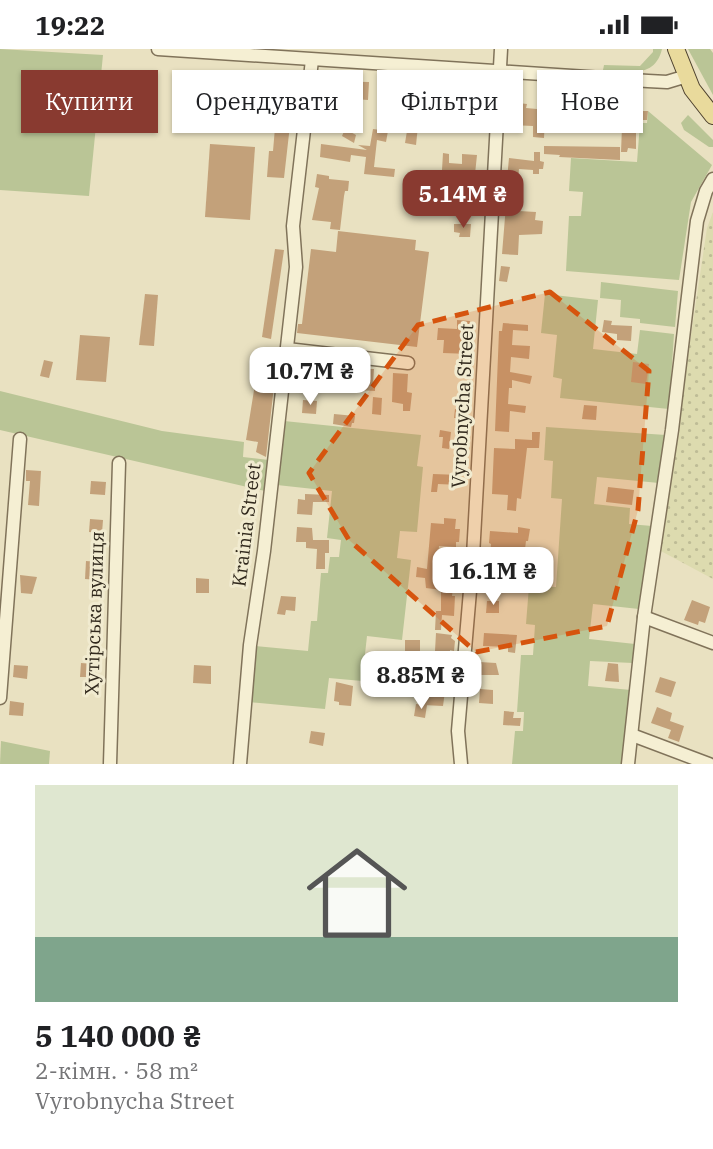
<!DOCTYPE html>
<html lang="uk">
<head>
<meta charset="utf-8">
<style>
  :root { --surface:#fff; --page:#f2f2f2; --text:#202124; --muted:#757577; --accent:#893a30 }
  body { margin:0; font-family:"IBM Plex Serif",serif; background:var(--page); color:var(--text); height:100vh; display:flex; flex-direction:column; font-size:26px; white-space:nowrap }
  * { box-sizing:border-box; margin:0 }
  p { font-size:23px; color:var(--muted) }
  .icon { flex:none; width:38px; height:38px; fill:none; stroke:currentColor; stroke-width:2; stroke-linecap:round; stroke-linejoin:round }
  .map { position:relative; height:715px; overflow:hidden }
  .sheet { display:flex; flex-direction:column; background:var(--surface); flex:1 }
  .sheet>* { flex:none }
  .guide { position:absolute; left:21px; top:21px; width:672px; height:63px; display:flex; gap:14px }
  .price { position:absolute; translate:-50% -60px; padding:0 16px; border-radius:14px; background:#fff; color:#222; font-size:23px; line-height:46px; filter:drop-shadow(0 2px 4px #0008) }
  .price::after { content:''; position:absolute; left:50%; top:42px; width:21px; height:16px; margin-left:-10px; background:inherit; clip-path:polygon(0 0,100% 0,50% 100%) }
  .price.active { background:var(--accent); color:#fff }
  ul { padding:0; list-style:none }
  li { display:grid; align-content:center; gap:14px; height:371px; padding:0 35px }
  li span { display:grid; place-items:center; height:217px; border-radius:0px; color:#555 }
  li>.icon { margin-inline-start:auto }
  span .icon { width:126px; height:126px; fill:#fffc; stroke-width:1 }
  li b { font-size:30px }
  .chip { padding:0 24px; border-radius:0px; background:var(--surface); box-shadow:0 2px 5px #0004; font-size:24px; line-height:63px }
  .chip.active { background:var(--accent); color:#fff }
  .status { display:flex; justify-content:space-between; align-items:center; height:49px; padding:0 35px; background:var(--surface); direction:ltr }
  .status svg { height:19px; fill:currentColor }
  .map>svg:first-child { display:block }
</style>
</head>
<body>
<div class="status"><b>19:22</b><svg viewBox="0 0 49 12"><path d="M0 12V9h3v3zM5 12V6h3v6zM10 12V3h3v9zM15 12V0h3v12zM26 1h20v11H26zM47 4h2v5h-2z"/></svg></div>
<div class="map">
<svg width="713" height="715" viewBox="0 0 713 715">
  <defs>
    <pattern id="farmland-dots" width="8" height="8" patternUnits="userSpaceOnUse" patternTransform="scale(1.75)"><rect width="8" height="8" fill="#dddbaf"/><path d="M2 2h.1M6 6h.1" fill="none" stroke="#bebc96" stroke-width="1.8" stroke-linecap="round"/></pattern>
  </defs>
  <rect width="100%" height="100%" fill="#e9e1c1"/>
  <path fill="url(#farmland-dots)" d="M713,163V530L659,501L707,179Z"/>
  <g fill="#bac596">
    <path d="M0,0L103,6L89,147L0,141Z"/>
    <path d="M653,0H662C655,30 627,23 603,21L604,16L640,17L653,3Z"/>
    <path d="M688,0H710L713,4V46Z"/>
    <path d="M648,62L712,116L691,153L679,231L566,222L569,167H581L583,143L569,142L571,109L637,113L640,74H647Z"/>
    <path d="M688,66L713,91V98H709L684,81L681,74Z"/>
    <path d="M601,233L678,242L675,278L640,274V270L620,268L621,251L600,249Z"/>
    <path d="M545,245L598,251L593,300L637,305L640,281L674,285L669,360L560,349L562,330L553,328L557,286L541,284Z"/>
    <path d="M0,342L162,382L244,393L243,408L269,411L265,442L0,381Z"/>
    <path d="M284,372L421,386L417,417L423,418L417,483L400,482L397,509L411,511L402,591L367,587L362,632L329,629L325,660L249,653L255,597L308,602L311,572H317L321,524H328L330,508H339L341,491L327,489L332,442L277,436Z"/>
    <path d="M546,378L666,386L659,434L597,428L594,455L630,459L629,475L652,477L639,560L593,555L589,590L635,595L633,614L590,612L588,637L631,641L624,715H512L515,682H523L524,663H517L521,606H533L535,576L526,575L529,537L556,538L562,450L551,449L553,412L544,411Z"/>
    <path d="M1,692L50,702L49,715H0Z"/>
  </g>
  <g fill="#c3a17a">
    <path d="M318,32L369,33L368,51L354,50L355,67L342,66L343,56H327L328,39L318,37Z"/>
    <path d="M382,33L410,34V52H403V46H382Z"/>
    <path d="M424,34H446L445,44L435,43V54L423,53Z"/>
    <path d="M459,34L490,35V45H485V49H480L478,78L454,76V84H444L439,81L441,59H448V64L462,65L464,49H452V41H459Z"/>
    <path d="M288,47L295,48L294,61L287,60Z"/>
    <path d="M584,52L615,54V62H648L647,71H637L636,73V100L628,99L627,103H621L622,78L582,75Z"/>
    <path d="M518,54L527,55L526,59L537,60V67H545L544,89L533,88V77L511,76L510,81H505L506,66H515V57H518Z"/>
    <path d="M398,64L413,66L412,73L397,72Z"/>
    <path d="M276,67L288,68V76H290L284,129L267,128L269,102H273Z"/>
    <path d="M408,76L418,77L416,96L405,94Z"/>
    <path d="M345,80L356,86L354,94L342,87Z"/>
    <path d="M373,80L388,82L386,93L377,91L374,118L395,120L394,128L364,125L366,108L351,106L350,113L320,108L321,95L367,101L358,96L370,97Z"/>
    <path d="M210,95L255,98L250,171L205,168Z"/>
    <path d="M544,97L620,98V111L559,108L560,106L544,105Z"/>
    <path d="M534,103H540V112L544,113L543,120H539V125H533V121L519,120L518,130H507L509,109L534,112Z"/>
    <path d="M443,104L449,105V114L462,115V105L477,106L475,125L442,121Z"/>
    <path d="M317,125L329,127V130L349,132L348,142H345L344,147L340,181L330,180L331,173L312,171L319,139L315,138Z"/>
    <path d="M437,132L445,133V145H458V138L477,139L476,148H473L472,162H463V154L437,152Z"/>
    <path d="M506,156L519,157V162L536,163L535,171L543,172L542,185L519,186L518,206L502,205Z"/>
    <path d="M454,175H471L470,188H459L460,184L454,183Z"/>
    <path d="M338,182L416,191L415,201L429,203L417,298L297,284L298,275H302L311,200L336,203Z"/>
    <path d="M275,200L284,201L271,290L262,288Z"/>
    <path d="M501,217L510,218L507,233L499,232Z"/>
    <path d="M145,245L158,246L154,297L139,296Z"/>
    <path d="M457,271L470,272L468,291L471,292L470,305L443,304L444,291H437L438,279L457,280Z"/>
    <path d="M604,271L612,272L611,276L632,277L631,292L617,291V285L602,283Z"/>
    <path d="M503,274L528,276V282L513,281L512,296L530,297L529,310L511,308L510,323L532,327L530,335L512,331V339H509L508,355L526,357L525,364L510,362L509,383L495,382L499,282H502Z"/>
    <path d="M80,286L110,288L106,333L76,331Z"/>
    <path d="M260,304L268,305L264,335L274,337L266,408L256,403L258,393L246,391Z"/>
    <path d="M44,311L53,313L49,329L40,327Z"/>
    <path d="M633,313L649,315L646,335L631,333Z"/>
    <path d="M304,315L319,316L318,331L304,330Z"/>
    <path d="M364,320H374L373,335H375V342L357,341V334L363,335Z"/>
    <path d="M393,324L408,325L407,343L412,344L410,362H403V355L392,353Z"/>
    <path d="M463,332L470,333L466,373H457L458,369H454L455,360H457L459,343L462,344Z"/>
    <path d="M373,348L382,349L381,366L372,365Z"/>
    <path d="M303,351L317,352L316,365L302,364Z"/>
    <path d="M584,356L597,357L596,371L582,370Z"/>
    <path d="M334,365L355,367L354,374H352L351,378L333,375Z"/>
    <path d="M440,381L451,383L449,400L442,399L443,388H439Z"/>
    <path d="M532,383H540L539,399H527L521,450L517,449L516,462L507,461L508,446L492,445L494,399L515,400V390L532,391Z"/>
    <path d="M459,399H468L467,413H458Z"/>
    <path d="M26,421L41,422L39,457L28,456L30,432H26Z"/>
    <path d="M433,425L460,426V436L438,435L437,443H431Z"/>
    <path d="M91,432L106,433L105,446L90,445Z"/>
    <path d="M608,438L634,441L632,456L606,453Z"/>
    <path d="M305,445L329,446V453H313L312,466L297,465L298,450L305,451Z"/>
    <path d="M444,469L456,470L455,480H460L459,493H456V498L439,497L437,521L455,523L452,547H455L454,567L442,566L441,581H435L436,562H441V541L426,539L425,529L416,528L417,518L427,520L431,474L444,475Z"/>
    <path d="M90,470L103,471L102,484L89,483Z"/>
    <path d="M297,478L312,479L313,491H329V504H325V520H316L317,500L306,499V493H296Z"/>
    <path d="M518,478L530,480L528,492H526L525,500L523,499L522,513L505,512L504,517L501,516L500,539L487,538L491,495L489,494L490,482L518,484Z"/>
    <path d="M86,512L98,513V531L85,530Z"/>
    <path d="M20,526L37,528L32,545L21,544Z"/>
    <path d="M196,529L209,530V544H196Z"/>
    <path d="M281,547L296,548L295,562L286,561L285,566L277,565Z"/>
    <path d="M692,551L710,558L705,574L699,572L698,576L684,571Z"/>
    <path d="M487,552H499V564H486Z"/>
    <path d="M436,584L452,586L451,589L455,592L454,602L450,601V604L435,602Z"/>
    <path d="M484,584L517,586L515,604L508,603V598L483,597Z"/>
    <path d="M405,591H420V607L405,606Z"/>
    <path d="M480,613L496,614L499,626H479Z"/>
    <path d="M81,614L93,615L92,628H80Z"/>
    <path d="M608,614L618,615L619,633L605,632Z"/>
    <path d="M14,616L28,617L27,630L13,628Z"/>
    <path d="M194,616L211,617V635L193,634Z"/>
    <path d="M438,619L448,620L443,657L423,656L426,639L411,638L413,624L432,625V623H437Z"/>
    <path d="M660,628L676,633L671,648L655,643Z"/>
    <path d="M336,633L353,637L351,657L339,656V653L334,652Z"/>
    <path d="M480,640L493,641V655L479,654Z"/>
    <path d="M10,652L24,654L23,667L9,666Z"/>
    <path d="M416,655L427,656L425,669L414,667Z"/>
    <path d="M657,658L672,664L670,672L684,677L679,693L668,689L671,681L651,674Z"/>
    <path d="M504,662L514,663L513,669H521L520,677L503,676Z"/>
    <path d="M311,682L325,684L323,697L309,694Z"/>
  </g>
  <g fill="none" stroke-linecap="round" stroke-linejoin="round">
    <defs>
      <g id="minor">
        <path d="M158,0L648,32L667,33L687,27"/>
        <path d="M287,300L408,314"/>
        <path d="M644,568L713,594"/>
        <path d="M0,649L20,390"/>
        <path d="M632,686L709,715"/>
        <path d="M110,715L119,414"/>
        <path d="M240,715L250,596L264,502L296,218L293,177L312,11"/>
        <path d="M461,715L458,682L473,507L501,0"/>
        <path d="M628,715L644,568L672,381L697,172L706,142L713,130"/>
      </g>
      <path id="major" d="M676,0L692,40L713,67"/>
    </defs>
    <use href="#minor" stroke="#80735a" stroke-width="15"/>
    <use href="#major" stroke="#4e412e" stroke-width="18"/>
    <use href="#minor" stroke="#f5efd3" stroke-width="12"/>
    <use href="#major" stroke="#e9da9c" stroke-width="16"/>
  </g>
  <path fill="#d6540e" fill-opacity="0.2" stroke="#d6540e" stroke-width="5" stroke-dasharray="14 9" stroke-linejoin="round" d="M550,243L649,322L638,461L607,577L476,603L349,491L309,424L418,276Z"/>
  <g text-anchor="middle" stroke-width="6" stroke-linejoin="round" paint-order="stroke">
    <g font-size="19" fill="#31291d" stroke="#f1ebd0">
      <text transform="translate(462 357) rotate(-87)" y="7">Vyrobnycha Street</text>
      <text transform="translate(246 476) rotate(-83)" y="7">Krainia Street</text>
      <text transform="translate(94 564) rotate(-88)" y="7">Хутірська вулиця</text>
    </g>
  </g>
</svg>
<b class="price active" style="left:463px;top:181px">5.14M ₴</b>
<b class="price" style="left:310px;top:358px">10.7M ₴</b>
<b class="price" style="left:493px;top:558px">16.1M ₴</b>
<b class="price" style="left:421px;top:662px">8.85M ₴</b>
<div class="guide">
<a class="chip active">Купити</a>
<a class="chip">Орендувати</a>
<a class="chip">Фільтри</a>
<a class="chip">Нове</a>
</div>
</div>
<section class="sheet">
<ul>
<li><span style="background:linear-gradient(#dfe7d0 70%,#7fa58c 0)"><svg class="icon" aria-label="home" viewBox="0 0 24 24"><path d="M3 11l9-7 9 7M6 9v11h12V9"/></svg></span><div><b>5 140 000 ₴</b><p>2-кімн. · 58 m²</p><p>Vyrobnycha Street</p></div></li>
</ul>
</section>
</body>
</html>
